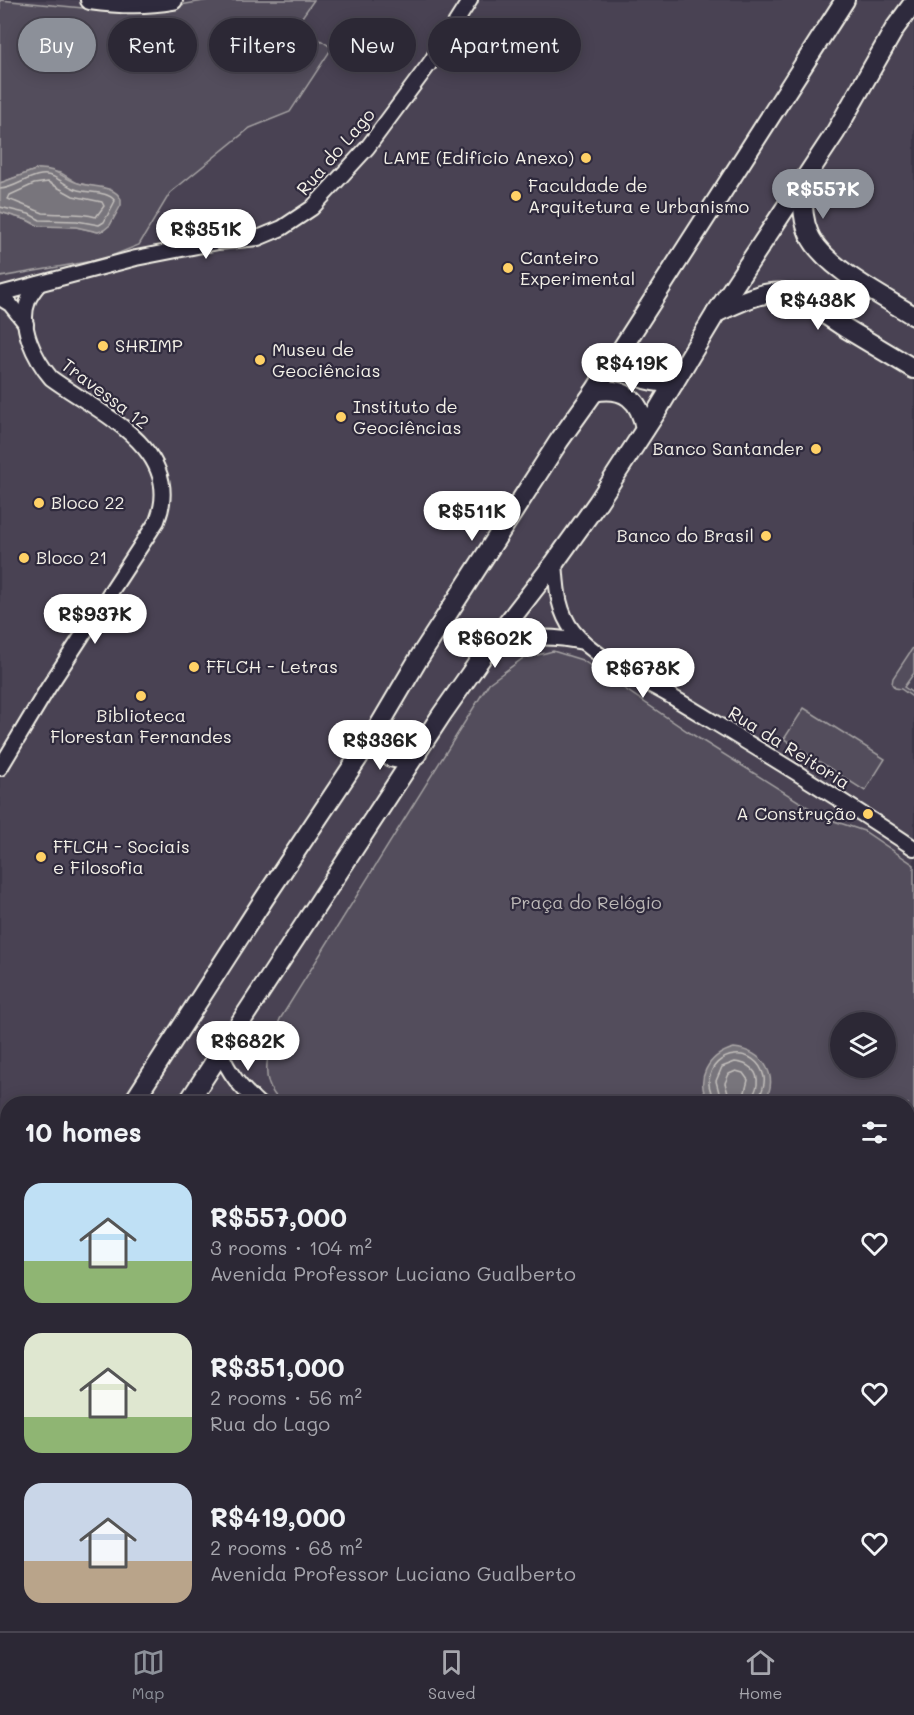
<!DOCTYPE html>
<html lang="en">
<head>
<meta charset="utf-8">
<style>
  :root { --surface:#2c2835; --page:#34303d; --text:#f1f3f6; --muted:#a6a6ad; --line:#484450; --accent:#8c9099 }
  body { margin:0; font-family:Mali,sans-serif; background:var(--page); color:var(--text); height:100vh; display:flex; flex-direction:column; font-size:22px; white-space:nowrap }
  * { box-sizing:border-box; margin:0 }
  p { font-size:20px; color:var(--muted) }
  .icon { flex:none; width:33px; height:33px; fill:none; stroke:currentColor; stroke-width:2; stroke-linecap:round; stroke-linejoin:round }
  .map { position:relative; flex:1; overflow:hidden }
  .drawer { position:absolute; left:0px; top:1096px; width:915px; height:536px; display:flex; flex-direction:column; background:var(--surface); border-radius:24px 24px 0 0; box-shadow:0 3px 15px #0003,0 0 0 2px var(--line) }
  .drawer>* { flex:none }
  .hud { position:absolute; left:18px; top:18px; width:600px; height:54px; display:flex; gap:12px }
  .fabs { position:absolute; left:830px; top:1012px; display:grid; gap:12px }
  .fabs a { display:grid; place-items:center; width:66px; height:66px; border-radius:50%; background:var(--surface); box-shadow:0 3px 15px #0003,0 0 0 2px var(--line); font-size:30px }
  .price { position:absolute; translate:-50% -51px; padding:0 14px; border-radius:21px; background:#fff; color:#222; font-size:20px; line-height:39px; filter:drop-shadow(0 2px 3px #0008) }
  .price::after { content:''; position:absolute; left:50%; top:36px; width:18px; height:14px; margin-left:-9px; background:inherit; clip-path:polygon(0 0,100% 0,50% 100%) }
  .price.current { background:var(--accent); color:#fff }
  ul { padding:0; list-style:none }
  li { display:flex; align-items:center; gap:18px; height:150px; padding:0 24px }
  li span { display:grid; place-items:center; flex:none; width:168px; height:120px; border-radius:18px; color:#555 }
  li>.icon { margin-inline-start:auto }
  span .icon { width:72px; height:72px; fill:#fffc; stroke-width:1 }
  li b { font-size:26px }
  h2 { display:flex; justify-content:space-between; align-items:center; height:72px; padding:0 24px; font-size:26px }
  .pill { padding:0 21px; border-radius:27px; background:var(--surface); box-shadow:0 3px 15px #0003,0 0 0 2px var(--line); font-size:21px; line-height:54px }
  .pill.current { background:var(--accent); color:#fff }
  .tab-bar { display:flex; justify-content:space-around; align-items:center; height:84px; border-top:2px solid var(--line); background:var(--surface); font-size:16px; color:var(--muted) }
  .tab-bar a { display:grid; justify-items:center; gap:3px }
  .tab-bar .current { color:var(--accent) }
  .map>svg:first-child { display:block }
</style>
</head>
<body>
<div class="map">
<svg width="914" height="1631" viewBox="0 0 914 1631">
  <rect width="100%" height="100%" fill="#3b3647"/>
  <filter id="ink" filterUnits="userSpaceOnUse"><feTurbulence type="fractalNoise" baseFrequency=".0167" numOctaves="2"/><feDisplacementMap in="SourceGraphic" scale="12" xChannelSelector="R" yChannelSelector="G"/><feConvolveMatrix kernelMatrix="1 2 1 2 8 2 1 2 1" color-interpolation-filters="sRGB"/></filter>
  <g filter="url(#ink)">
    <path fill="#484352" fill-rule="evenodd" d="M0,0H914V1631H0ZM840,1023H885V1068H840ZM8,1104H908V1624H8Z"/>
    <g fill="#534e5c" stroke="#a4a0a2" stroke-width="1.5" fill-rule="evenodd">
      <path d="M0,0L114,11L152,10L209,0H314L297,24L332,48L290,112L250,128L170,193L139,245L104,259L0,277V212L27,220L34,224L76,227L98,232L110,225L115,214L106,189L77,183L61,173L38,169L0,183Z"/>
      <path d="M914,646V673L904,687L914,694V698L901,689L895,688L892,684L893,678Z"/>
      <path d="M553,651L582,660L687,731L825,818L864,831L914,865V1487L908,1482V1104H285C281,1101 277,1098 274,1094C258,1073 272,1040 280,1019L489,683L522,659ZM840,1023H885V1068H840Z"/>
      <path d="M804,708L885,759L865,791L784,739Z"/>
      <path d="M0,1549L7,1555L8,1624L85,1625L82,1631H0Z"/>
      <path d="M332,1624L349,1625L358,1627L360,1631H302L287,1625Z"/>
    </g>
    <g fill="#78747b" stroke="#aaa6a7" stroke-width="1.5">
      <path d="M38,169C58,168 61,178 78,183C92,188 113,184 121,199V205L110,225L104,230L98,232L76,227L39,226L27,220L0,212V183Z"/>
      <path d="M734,1048C764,1051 781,1077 763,1104H710C693,1080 708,1055 734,1048Z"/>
    </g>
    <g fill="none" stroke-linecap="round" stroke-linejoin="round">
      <g stroke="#c2bfbc" stroke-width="1.5">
        <path d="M48,182L73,196L102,202L104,206L96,217C78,212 61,215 43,213C41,212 11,200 8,199L10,195L34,184Z"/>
        <path d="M0,189C15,188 26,177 41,175C55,173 62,184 75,189C88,194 107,190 115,201L104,222L99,225L77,221L40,220L29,214L0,207"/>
        <path d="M715,1104C714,1096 708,1090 709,1081C711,1050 757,1044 764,1077C766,1087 759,1094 758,1104"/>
        <path d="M722,1104L716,1081L722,1067L735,1062C748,1063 759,1071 757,1085C756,1092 751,1097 751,1104"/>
        <path d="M731,1104L725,1083L729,1074L736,1071L743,1073L748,1080L742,1104"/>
      </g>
      <defs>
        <g id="minor">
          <path d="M0,294L136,258L218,242L258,238L282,228L312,208L367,148L430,63L470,0"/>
          <path d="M0,298L10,304L26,324"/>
          <path d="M555,562C557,587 557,610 573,631C595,659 648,682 679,701C758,749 837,796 914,848"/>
          <path d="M489,647C525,637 546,634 583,642"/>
          <path d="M0,768L48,688L157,521C186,449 97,412 51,378C35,359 18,326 28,301C30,295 35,289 39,284"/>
          <path d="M220,1051C229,1074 241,1088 259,1104"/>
          <path d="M908,1507L914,1513"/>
          <path d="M377,1631L385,1627"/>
        </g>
        <g id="tertiary">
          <path d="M90,0C118,4 145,5 173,0"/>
          <path d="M802,184C803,201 802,218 809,234C822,266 884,297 914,316"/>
          <path d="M716,313C740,302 769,286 796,295L847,329L914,369"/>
          <path d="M617,354C634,379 645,382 674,383"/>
          <path d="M594,392C624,386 640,399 645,429"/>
          <path d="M376,731C378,757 394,764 417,754"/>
          <path d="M132,1104L264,899L376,731L419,658L559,441L594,392L845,0"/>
          <path d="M187,1104L442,714L489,647L555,562L598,502L657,411L716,313L835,133L895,28L914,2"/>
          <path d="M0,1311L8,1299"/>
          <path d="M0,1390L8,1379"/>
          <path d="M207,1631C231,1621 262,1626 288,1631"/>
        </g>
      </defs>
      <use href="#minor" stroke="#f4f1e8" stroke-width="18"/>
      <use href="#tertiary" stroke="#f4f1e8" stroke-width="22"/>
      <use href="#minor" stroke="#2f2a3d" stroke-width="14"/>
      <use href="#tertiary" stroke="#2f2a3d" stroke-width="18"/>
    </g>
  </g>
  <g fill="#ffd166" stroke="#2f2a3d" stroke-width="2">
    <circle cx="586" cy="158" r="6"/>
    <circle cx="516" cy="196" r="6"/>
    <circle cx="508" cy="268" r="6"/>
    <circle cx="103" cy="346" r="6"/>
    <circle cx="260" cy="360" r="6"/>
    <circle cx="341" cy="417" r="6"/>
    <circle cx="816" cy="449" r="6"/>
    <circle cx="39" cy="503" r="6"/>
    <circle cx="766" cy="536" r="6"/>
    <circle cx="24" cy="558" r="6"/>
    <circle cx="194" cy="667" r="6"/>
    <circle cx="141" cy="696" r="6"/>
    <circle cx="868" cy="814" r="6"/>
    <circle cx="41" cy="857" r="6"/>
  </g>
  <g text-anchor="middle" stroke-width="4.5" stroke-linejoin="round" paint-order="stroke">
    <g font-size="18" fill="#f4f1e8" stroke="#2f2a3d">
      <text transform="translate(336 152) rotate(-49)" y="6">Rua do Lago</text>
      <text transform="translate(105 394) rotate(37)" y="6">Travessa 12</text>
      <text transform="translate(789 748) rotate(32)" y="6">Rua da Reitoria</text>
    </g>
    <g font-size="18" fill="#f4f1e8" stroke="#2f2a3d" text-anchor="start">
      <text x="574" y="164" text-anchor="end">LAME (Edifício Anexo)</text>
      <text x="528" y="192">Faculdade de<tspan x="528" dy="21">Arquitetura e Urbanismo</tspan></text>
      <text x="520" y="264">Canteiro<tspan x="520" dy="21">Experimental</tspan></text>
      <text x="115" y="352">SHRIMP</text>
      <text x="272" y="356">Museu de<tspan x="272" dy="21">Geociências</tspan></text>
      <text x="353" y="413">Instituto de<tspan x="353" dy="21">Geociências</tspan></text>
      <text x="804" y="455" text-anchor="end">Banco Santander</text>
      <text x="51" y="509">Bloco 22</text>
      <text x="754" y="542" text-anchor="end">Banco do Brasil</text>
      <text x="36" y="564">Bloco 21</text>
      <text x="206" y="673">FFLCH - Letras</text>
      <text x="141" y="722" text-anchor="middle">Biblioteca<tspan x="141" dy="21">Florestan Fernandes</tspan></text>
      <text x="856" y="820" text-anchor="end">A Construção</text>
      <text x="53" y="853">FFLCH - Sociais<tspan x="53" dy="21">e Filosofia</tspan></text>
    </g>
    <g font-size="18" fill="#bcb8b7" stroke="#2f2a3d">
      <text x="586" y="909">Praça do Relógio</text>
    </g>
  </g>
</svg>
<div class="fabs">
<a><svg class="icon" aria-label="layers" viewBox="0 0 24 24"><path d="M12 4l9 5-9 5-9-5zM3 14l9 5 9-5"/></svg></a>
</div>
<b class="price current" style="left:823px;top:220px">R$557K</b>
<b class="price" style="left:206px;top:260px">R$351K</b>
<b class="price" style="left:818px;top:331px">R$438K</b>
<b class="price" style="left:632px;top:394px">R$419K</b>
<b class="price" style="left:472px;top:542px">R$511K</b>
<b class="price" style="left:95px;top:645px">R$937K</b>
<b class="price" style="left:495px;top:669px">R$602K</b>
<b class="price" style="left:643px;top:699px">R$678K</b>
<b class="price" style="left:380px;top:771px">R$336K</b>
<b class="price" style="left:248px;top:1072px">R$682K</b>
<div class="hud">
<a class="pill current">Buy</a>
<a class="pill">Rent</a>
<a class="pill">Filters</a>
<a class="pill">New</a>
<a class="pill">Apartment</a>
</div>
<section class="drawer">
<h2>10 homes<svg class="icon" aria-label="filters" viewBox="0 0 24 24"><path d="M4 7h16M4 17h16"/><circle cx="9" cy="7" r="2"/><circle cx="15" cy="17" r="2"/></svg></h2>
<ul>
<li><span style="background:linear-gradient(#bfe0f5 65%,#8fb573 0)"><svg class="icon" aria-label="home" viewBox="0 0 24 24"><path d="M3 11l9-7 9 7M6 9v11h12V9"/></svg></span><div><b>R$557,000</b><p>3 rooms · 104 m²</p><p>Avenida Professor Luciano Gualberto</p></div><svg class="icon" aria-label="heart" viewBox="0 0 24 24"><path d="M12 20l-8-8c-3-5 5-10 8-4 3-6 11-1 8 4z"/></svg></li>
<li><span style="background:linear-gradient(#dfe7d0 70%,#8fb573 0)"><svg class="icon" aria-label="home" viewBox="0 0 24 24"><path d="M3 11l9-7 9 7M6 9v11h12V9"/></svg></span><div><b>R$351,000</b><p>2 rooms · 56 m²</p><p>Rua do Lago</p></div><svg class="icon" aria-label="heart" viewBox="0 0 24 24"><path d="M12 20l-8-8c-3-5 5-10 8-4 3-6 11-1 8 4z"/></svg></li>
<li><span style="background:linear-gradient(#c9d6e8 65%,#b9a48a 0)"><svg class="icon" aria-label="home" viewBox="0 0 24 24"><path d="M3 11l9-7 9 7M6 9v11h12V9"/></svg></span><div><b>R$419,000</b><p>2 rooms · 68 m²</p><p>Avenida Professor Luciano Gualberto</p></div><svg class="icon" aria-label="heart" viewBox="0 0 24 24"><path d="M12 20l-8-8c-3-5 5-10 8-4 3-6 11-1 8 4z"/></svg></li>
</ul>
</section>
</div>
<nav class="tab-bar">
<a class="current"><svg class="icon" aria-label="map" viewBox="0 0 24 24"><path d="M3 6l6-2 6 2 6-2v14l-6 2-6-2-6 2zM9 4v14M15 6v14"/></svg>Map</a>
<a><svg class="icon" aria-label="saved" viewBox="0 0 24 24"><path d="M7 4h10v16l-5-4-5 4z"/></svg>Saved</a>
<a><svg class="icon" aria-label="home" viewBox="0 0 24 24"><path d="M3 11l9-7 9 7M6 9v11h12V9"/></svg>Home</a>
</nav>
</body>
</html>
